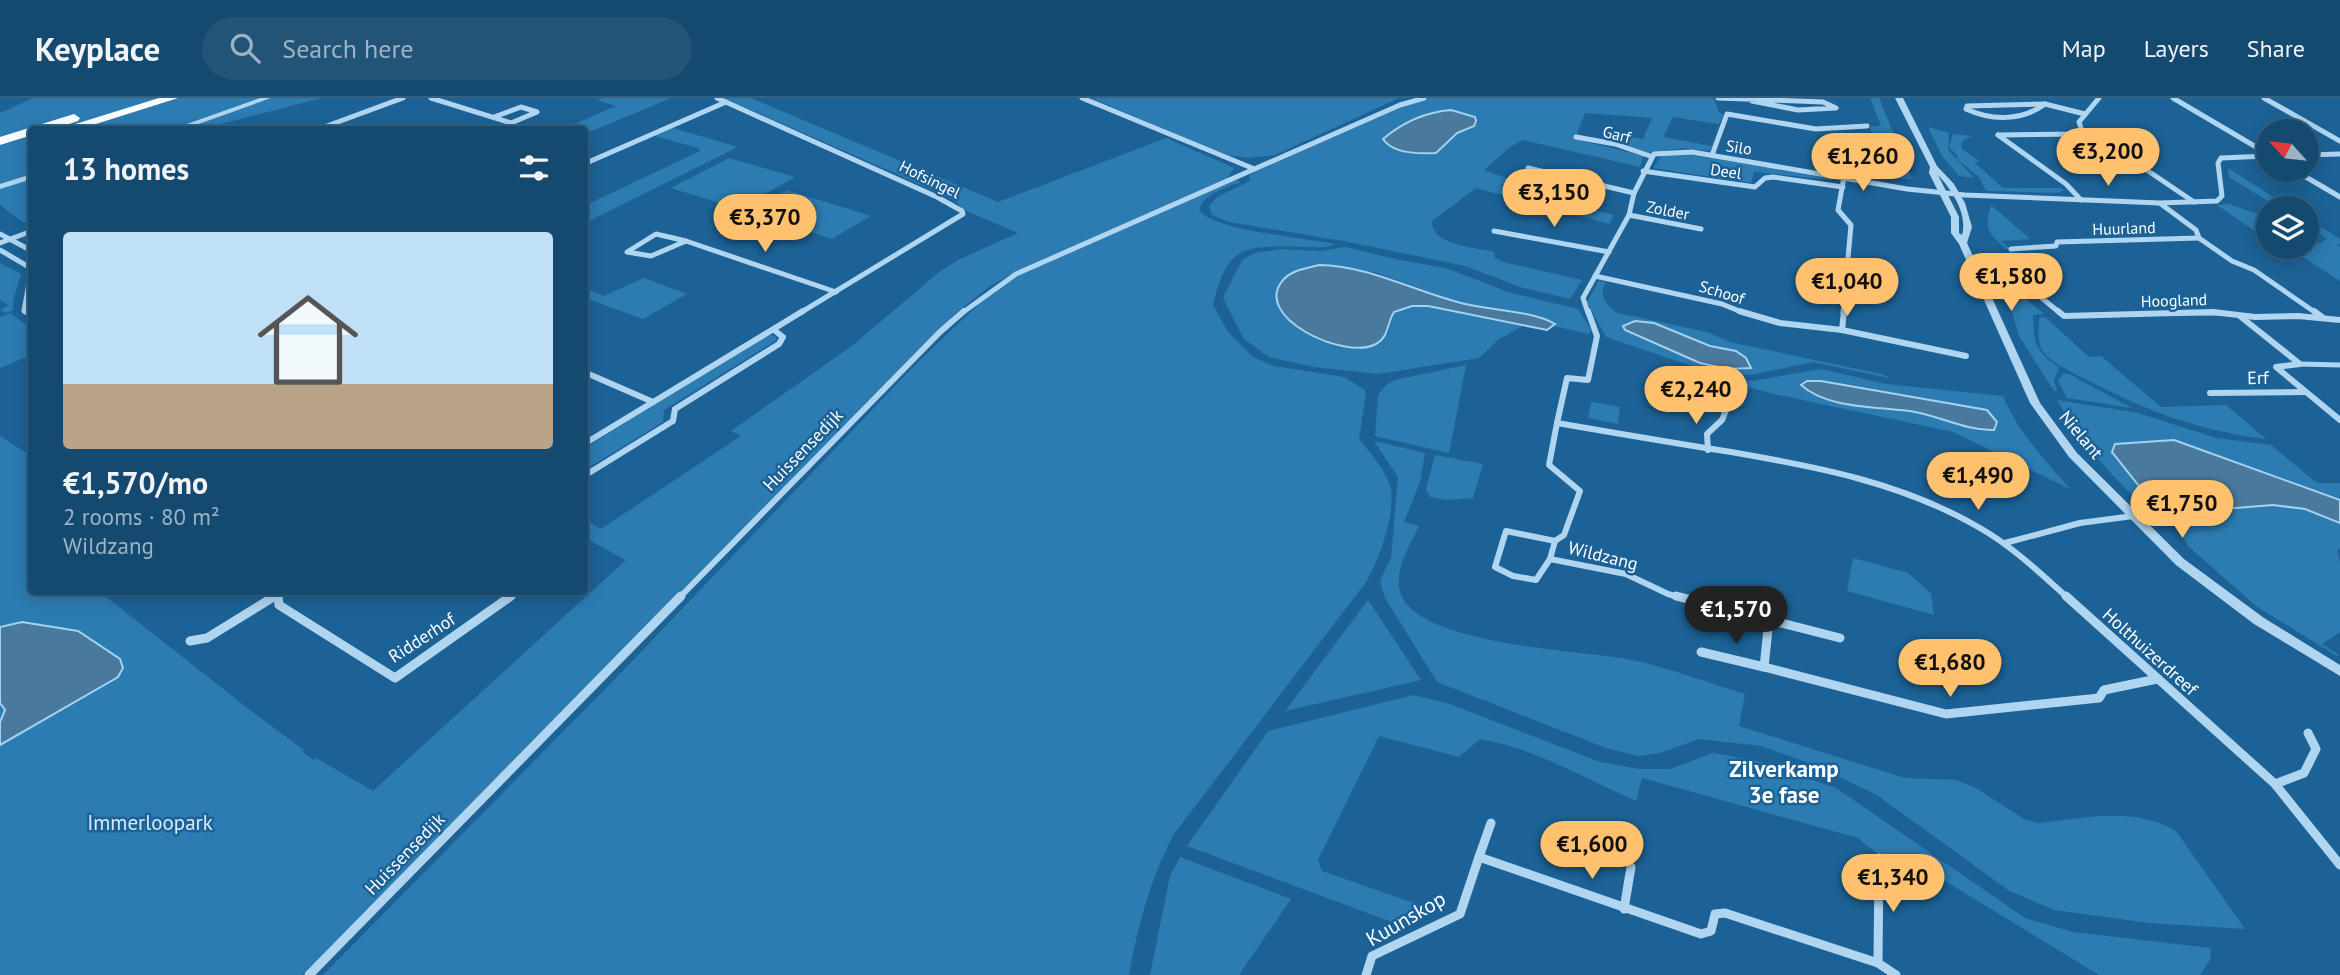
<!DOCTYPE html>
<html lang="en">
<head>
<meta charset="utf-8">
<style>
  :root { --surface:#154a70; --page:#225478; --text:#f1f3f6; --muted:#9db3c3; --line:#346283; --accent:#ffc16e }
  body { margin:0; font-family:"PT Sans",sans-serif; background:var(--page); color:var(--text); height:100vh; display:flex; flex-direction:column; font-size:26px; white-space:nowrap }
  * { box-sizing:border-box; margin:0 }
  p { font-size:23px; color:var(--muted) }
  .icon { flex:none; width:38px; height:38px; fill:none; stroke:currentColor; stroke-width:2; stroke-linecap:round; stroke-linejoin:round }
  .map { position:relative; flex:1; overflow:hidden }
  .side { position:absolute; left:28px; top:28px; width:560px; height:469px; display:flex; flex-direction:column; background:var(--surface); border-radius:7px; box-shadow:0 4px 18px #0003,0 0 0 2px var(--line) }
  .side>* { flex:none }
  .needle { width:46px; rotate:297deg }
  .tools { position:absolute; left:2256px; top:21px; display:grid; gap:14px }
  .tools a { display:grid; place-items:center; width:63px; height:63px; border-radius:50%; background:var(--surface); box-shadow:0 4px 18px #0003,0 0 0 2px var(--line); font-size:35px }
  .price { position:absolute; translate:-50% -60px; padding:0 16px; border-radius:24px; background:var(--accent); color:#111; font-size:23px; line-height:46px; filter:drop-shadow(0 2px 4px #0008) }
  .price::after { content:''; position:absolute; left:50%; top:42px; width:21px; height:16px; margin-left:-10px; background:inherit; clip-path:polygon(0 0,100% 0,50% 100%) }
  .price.selected { background:#222; color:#fff }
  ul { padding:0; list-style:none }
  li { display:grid; align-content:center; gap:14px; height:371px; padding:0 35px }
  li span { display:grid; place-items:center; height:217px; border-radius:7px; color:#555 }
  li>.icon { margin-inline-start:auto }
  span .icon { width:126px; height:126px; fill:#fffc; stroke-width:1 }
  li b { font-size:30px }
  h2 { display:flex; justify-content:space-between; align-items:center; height:84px; padding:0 35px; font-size:30px }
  header { display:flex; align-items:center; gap:42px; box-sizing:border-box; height:98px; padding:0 35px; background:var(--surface); border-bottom:2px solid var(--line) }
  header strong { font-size:33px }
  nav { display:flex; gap:38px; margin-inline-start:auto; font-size:24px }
  .search { width:490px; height:63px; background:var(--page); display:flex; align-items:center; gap:18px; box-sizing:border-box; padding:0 24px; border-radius:38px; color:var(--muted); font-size:26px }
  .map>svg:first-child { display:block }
</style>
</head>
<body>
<header>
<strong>Keyplace</strong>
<div class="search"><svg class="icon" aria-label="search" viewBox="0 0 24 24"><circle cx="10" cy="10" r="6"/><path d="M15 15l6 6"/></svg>Search here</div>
<nav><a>Map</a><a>Layers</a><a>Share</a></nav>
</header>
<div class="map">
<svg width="2340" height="877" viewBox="0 0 2340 877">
  <rect width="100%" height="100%" fill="#1c6296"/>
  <g fill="#2c7cb2" fill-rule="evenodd">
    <path d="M33,0H322L201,31L32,32L30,125L23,124L0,107V15Z"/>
    <path d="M603,0H671L585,36L584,32L563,31L616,8L597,2Z"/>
    <path d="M724,0H751L998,104L1166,40L1234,70L1227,81L1015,174L989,189L956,215L302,877H0V338L31,358L32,494H100L250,612L304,652L302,654L314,662L316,660L373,693L626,462L585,440V422L601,431L741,338L731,333L853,247L938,175L958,162L1018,135L964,112L956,103L899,77Z"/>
    <path d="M1092,0H1399L1275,57L1250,60L1228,57L1203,48Z"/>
    <path d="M1429,0H1709L1714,1L1719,14L1723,17L1719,26L1673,19L1663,39L1712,48L1709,53L1684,50L1649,55L1628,49L1630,39L1643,41L1652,20L1585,15L1575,41L1643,58L1640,69L1523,42L1510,49L1484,72L1525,87L1516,92L1614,117L1609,126L1476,90L1432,123C1432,148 1475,149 1494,154L1495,160L1503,164L1582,182L1570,201L1520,189L1465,168L1349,144L1229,124L1212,117L1209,108L1217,99L1250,83L1249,78L1257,73L1405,7Z"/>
    <path d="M1870,0H1879L1912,81L1885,80L1883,55L1876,50L1870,29L1881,28Z"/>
    <path d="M1928,29L1949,35L1948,52L1974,80L1959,78L1942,58Z"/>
    <path d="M673,30L738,49L585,125L584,108L700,53L698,50L655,38Z"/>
    <path d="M1953,36L1972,38L1962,43L1961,50L1979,63L1975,65L2003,90H2061L2064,92L2057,95L1986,93L1979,79L1957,61V57L1949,49Z"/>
    <path d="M1679,55L1830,80L1834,82L1754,74L1751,85L1653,70L1661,58Z"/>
    <path d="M729,60L795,79L739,111L671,90Z"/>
    <path d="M2228,70L2290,110H2279L2229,79Z"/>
    <path d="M1234,81L1241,84C1226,90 1204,95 1199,112C1213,133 1307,140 1335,146C1326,151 1314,149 1304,149C1246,148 1228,144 1213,207L1228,234L1253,259L1274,268L1344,279L1364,291L1366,295L1359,341C1369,354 1385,371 1390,388C1397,412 1379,463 1366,484L1174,736C1150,781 1138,827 1129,877H323L616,580L916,266L981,204L1018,177Z"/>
    <path d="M787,92L871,118L832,141L747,113Z"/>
    <path d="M2229,106L2255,115L2268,125V142L2217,107Z"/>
    <path d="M1991,107L2030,141L2001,143L2054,190C2036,190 2021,193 2011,176L2019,177L2017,173L2008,171L2009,153C1989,136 1983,133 1991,107Z"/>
    <path d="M2307,120L2340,141V146H2336L2340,149V183L2292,152H2283L2279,149H2306L2307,144L2320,145L2327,141L2307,128Z"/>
    <path d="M1345,149L1400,162L1446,170L1511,195L1578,211L1591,232L1589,236L1554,228L1555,226L1550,223L1464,206L1374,174L1304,234L1349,250L1388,235L1394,214C1422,197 1491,221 1523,228L1499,241L1479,260L1378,276L1314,269L1269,259L1244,241L1223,200L1242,162L1255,155L1281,151L1320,153Z"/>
    <path d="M0,165L21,176L13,203V212L5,215L0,212L9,207L0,202Z"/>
    <path d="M2001,176H2006L2015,192L2044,216L2033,217C2034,248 2035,251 2059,270L2054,282L2057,293H2054L2019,238Z"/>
    <path d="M644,180L687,196L643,221L585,200V190L604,198Z"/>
    <path d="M1599,183L1606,184C1598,197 1606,208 1618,215L1707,234L1730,244L1881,276L1893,281L1813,264L1750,277L1724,276L1686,266L1606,239L1587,204ZM1654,225L1710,248L1736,253L1743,272L1700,265L1655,244L1635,238Z"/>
    <path d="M10,215L31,230L29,234L31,236V257L0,270V219Z"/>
    <path d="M2045,219L2089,259L2101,258L2161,309L2226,307L2266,341C2197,332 2149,314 2087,282C2073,274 2051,266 2042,252C2037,244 2039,229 2039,220Z"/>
    <path d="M768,236L775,238L777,242L664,312L663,324L585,372V350Z"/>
    <path d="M1466,267L1449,355L1375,338L1378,297L1386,287L1395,282Z"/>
    <path d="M1821,271L1886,286L2003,298C2017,333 2046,363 2070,391L1953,334L1774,296L1722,282L1719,279L1753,283ZM1821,283L1987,312L1981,333Z"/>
    <path d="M2063,276H2069L2132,310L2067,300L2058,283Z"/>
    <path d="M2057,302L2138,315L2216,340L2271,347L2317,385H2340V402L2245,367L2173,415L2273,407L2305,411L2340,425V452L2337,451L2340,464V534L2322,546L2339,557L2337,558L2256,508L2188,448L2182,437L2185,429C2175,425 2164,422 2155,416C2121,392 2077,338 2057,302Z"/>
    <path d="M1591,304L1620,309L1618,326L1588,320Z"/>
    <path d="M1374,343L1425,355L1420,384L1404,424L1419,428C1410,448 1394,471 1400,493C1413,548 1585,552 1632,562C1670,570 1708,585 1745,596L1739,628L1905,680L1956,682L1974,689L2026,722L2039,725C2086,720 2134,708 2176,733L2245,831L2149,825L2054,812L2008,792L1877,697L1812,666L1761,648L1699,641L1660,655L1638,658L1606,650L1437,584L1385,500L1380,483L1391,460L1398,379Z"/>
    <path d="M1435,357L1483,366L1473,400L1445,402L1430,399L1426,391Z"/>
    <path d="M1853,460L1908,475L1931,495L1934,517L1847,493Z"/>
    <path d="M1368,502L1421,582L1285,613Z"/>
    <path d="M1413,597L1447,605L1600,664L1639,671H1670L1713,655L1757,663L1836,690L2025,820L2073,834L2211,850L2210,862L2200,877H2099L1922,769L1889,765L1858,740L1642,680L1636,703C1584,680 1536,651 1480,641L1459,659L1379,638L1318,762L1322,773L1434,812L1397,826L1187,748L1268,633Z"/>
    <path d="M1180,759L1291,801L1239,877H1150L1170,778Z"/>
  </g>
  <g fill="#497a9e" stroke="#a3d2f1" stroke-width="2">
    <path d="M1451,12L1475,19L1476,23L1474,28L1457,35L1436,55C1420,56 1393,56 1383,41C1402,25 1426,14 1451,12Z"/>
    <path d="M1319,167C1371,168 1415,194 1465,206C1491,212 1533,213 1555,226L1547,232L1428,208H1412L1394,214C1387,225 1389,239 1376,246C1345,263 1249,218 1284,181C1292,172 1308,170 1319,167Z"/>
    <path d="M1635,223L1654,225L1710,248L1736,253L1746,260L1751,270L1728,271L1700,265L1625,232L1623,228Z"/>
    <path d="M1807,283H1821L1987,312L1997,324L1994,332C1967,333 1942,319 1915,314C1880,308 1829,312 1801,287Z"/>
    <path d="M2174,342L2340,402V425L2305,411L2273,407L2173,415L2139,388L2112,354L2115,346Z"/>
    <path d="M22,524L78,533L120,561L123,570L118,579L0,647V624L5,612L0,605V529Z"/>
  </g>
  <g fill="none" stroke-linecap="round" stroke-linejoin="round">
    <path stroke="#b0d5f0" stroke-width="5" d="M2300,266L2340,267"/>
    <g stroke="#b0d5f0" stroke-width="5">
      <path d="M431,0L511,25L537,14L521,9L494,19"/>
      <path d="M717,0L937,99L962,113L963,116L800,215"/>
      <path d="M1082,0L1252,70"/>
      <path d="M1718,0L1823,4L1836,10L1798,12L1752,3"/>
      <path d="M2099,0L2079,24L2082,33L2129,60L2194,104"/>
      <path d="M2173,0L2268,56"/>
      <path d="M2264,0L2340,43"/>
      <path d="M2045,6C2022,23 1992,23 1966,11L1967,8Z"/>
      <path d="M2045,6L2085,16"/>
      <path d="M316,32L403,0"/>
      <path d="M1998,37L2066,86L2081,102"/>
      <path d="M1998,37L2086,36"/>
      <path d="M1576,39L1615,46L1650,58"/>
      <path d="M1712,57L1727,16L1816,31L1867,28"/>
      <path d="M2306,57L2340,56"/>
      <path d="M584,66L726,4"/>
      <path d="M1528,70L1634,95"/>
      <path d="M2294,72L2340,99"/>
      <path d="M1643,73L1755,89L1765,80L1773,79L1843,89"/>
      <path d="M2161,106L2196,132L2199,140L2232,163L2254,172L2316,215"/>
      <path d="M1629,117L1701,131"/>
      <path d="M1494,133L1609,154"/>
      <path d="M0,136L32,153"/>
      <path d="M656,136L686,143L651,158L627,154Z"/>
      <path d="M686,143L836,194"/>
      <path d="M0,145L32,133"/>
      <path d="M2011,151L2056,148L2057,144L2199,140"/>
      <path d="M0,152L29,169L31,174L24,213L28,215"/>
      <path d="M1595,178L1722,206L1744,215"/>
      <path d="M2032,192L2060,215"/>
      <path d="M962,215L1016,176L1400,7L1424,0"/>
      <path d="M1588,215L1583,200L1629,117L1634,95L1654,56L1692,54L1907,91L1965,97L2160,105L2217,103L2222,98L2218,65L2221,60L2268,58"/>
      <path d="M1843,215L1851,127L1838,112L1844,79"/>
      <path d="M2173,215H2222"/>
    </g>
    <g stroke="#b0d5f0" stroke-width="6">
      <path d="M25,213L32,217"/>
      <path d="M1588,213L1597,238L1588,282L1567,280L1557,325C1615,335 1673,345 1731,354C1818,369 1903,385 1980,430C2013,449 2040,475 2068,500"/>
      <path d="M1739,213L1780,225L1842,232L1966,258"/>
      <path d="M2058,213L2064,218L2213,214L2255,219L2298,218L2340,222"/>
      <path d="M2314,213L2322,219"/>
      <path d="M2241,219L2300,266L2276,269L2340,322"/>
      <path d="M1842,232L1844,213"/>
      <path d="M584,274L653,304"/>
      <path d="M2210,295L2305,294"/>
      <path d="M584,346L803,213"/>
      <path d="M1708,352L1707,336L1722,322L1729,305L1709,299"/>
      <path d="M584,378L673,323L675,311L779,246L783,239L774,232"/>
      <path d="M1555,443L1506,433L1495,469L1513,478L1536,482L1550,461L1626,476L1668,496L1682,500"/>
      <path d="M2005,445L2080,425L2133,418"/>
      <path d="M1550,461L1555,443L1564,437L1580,393L1549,367L1557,325"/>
      <path d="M277,494L278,500"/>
      <path d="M272,500L278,496"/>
      <path d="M509,500L517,494"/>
      <path d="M679,500L940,234L964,213"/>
    </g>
    <g stroke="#b0d5f0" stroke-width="9">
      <path d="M278,498L279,507L395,580L511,498"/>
      <path d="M1676,498L1840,540"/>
      <path d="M2066,498L2275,686L2340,767"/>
      <path d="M1769,522L1764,569L1946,616L2099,600L2104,592L2157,581"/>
      <path d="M190,543L207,540L275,498"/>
      <path d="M1701,554L1764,569"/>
      <path d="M2275,686L2304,675L2316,651L2308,635"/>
      <path d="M1479,759L1491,725"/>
      <path d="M1879,760L1878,865L1896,877"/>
      <path d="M1624,811L1631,769"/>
      <path d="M309,877L681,498"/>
      <path d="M1366,877L1372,858L1460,816L1479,759L1701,836L1711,833L1715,816L1725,815L1878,865"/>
    </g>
    <g fill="#b0d5f0" fill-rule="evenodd">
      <path d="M260,0H271L182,32H170Z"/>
      <path d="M1895,0H1903L1937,68L1954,86L1965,105L1972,129L1967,145L2040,305L2077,355L2184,461L2264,520L2340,567V578L2254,526L2176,467L2069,359L2030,305L1959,146L1951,135V119L1929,75L1930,69ZM1938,77C1952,92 1968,116 1962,137L1959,135V119Z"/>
      <path d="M32,76V81L0,91V86Z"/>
    </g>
    <g fill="#fcfeff" fill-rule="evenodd">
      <path d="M159,0H178L77,32H56Z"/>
      <path d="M74,16L80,20L78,23L51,32H32V37L0,47V39Z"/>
    </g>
  </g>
  <g text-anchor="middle" stroke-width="5" stroke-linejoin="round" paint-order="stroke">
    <g font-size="16" fill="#fff" stroke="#1c6296">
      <text transform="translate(1617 36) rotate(14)" y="6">Garf</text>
      <text transform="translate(1739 49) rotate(9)" y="6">Silo</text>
      <text transform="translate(1726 73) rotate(8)" y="6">Deel</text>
      <text transform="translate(930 81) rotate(26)" y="6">Hofsingel</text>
      <text transform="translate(1668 112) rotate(11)" y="6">Zolder</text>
      <text transform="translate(2124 130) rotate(-2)" y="6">Huurland</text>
      <text transform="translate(1722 194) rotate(17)" y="6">Schoof</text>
      <text transform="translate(2174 202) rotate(-2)" y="6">Hoogland</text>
    </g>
    <g font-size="18" fill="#fff" stroke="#1c6296">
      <text transform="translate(2258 280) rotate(-1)" y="6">Erf</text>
      <text transform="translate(2081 337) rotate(50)" y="6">Nielant</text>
      <text transform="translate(803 352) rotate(-46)" y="6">Huissensedijk</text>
      <text transform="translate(1603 458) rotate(14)" y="6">Wildzang</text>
      <text transform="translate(422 540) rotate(-33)" y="6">Ridderhof</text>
      <text transform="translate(2150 554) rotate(42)" y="6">Holthuizerdreef</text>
      <text transform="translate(405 756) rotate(-46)" y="6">Huissensedijk</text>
    </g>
    <g font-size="21" fill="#d6ecfb" stroke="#1c6296">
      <text x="150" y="732">Immerloopark</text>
    </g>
    <g font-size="21" fill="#fff" stroke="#1c6296">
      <text transform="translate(1406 821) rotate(-30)" y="7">Kuunskop</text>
    </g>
    <g font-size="23" font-weight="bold" fill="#fff" stroke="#1c6296">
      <text x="1784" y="679">Zilverkamp<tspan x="1784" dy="26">3e fase</tspan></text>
    </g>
  </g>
</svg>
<div class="tools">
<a><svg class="needle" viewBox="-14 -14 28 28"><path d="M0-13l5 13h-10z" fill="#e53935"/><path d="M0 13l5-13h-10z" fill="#9db3c3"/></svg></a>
<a><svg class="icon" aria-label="layers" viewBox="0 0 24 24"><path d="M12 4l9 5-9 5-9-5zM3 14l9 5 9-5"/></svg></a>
</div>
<b class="price" style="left:2108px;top:90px">€3,200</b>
<b class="price" style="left:1863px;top:95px">€1,260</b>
<b class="price" style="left:1554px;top:131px">€3,150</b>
<b class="price" style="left:765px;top:156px">€3,370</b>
<b class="price" style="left:2011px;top:215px">€1,580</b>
<b class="price" style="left:1847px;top:220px">€1,040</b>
<b class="price" style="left:1696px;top:328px">€2,240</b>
<b class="price" style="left:1978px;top:414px">€1,490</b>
<b class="price" style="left:2182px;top:442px">€1,750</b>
<b class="price selected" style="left:1736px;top:548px">€1,570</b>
<b class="price" style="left:1950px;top:601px">€1,680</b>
<b class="price" style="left:1592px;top:783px">€1,600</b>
<b class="price" style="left:1893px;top:816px">€1,340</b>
<section class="side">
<h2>13 homes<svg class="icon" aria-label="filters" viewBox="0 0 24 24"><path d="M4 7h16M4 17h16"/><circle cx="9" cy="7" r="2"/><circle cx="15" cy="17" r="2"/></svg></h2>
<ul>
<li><span style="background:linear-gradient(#bfe0f5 70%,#b9a48a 0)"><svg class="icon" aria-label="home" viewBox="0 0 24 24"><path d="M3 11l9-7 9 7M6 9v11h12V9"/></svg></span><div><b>€1,570/mo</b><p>2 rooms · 80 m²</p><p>Wildzang</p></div></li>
</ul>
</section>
</div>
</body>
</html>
